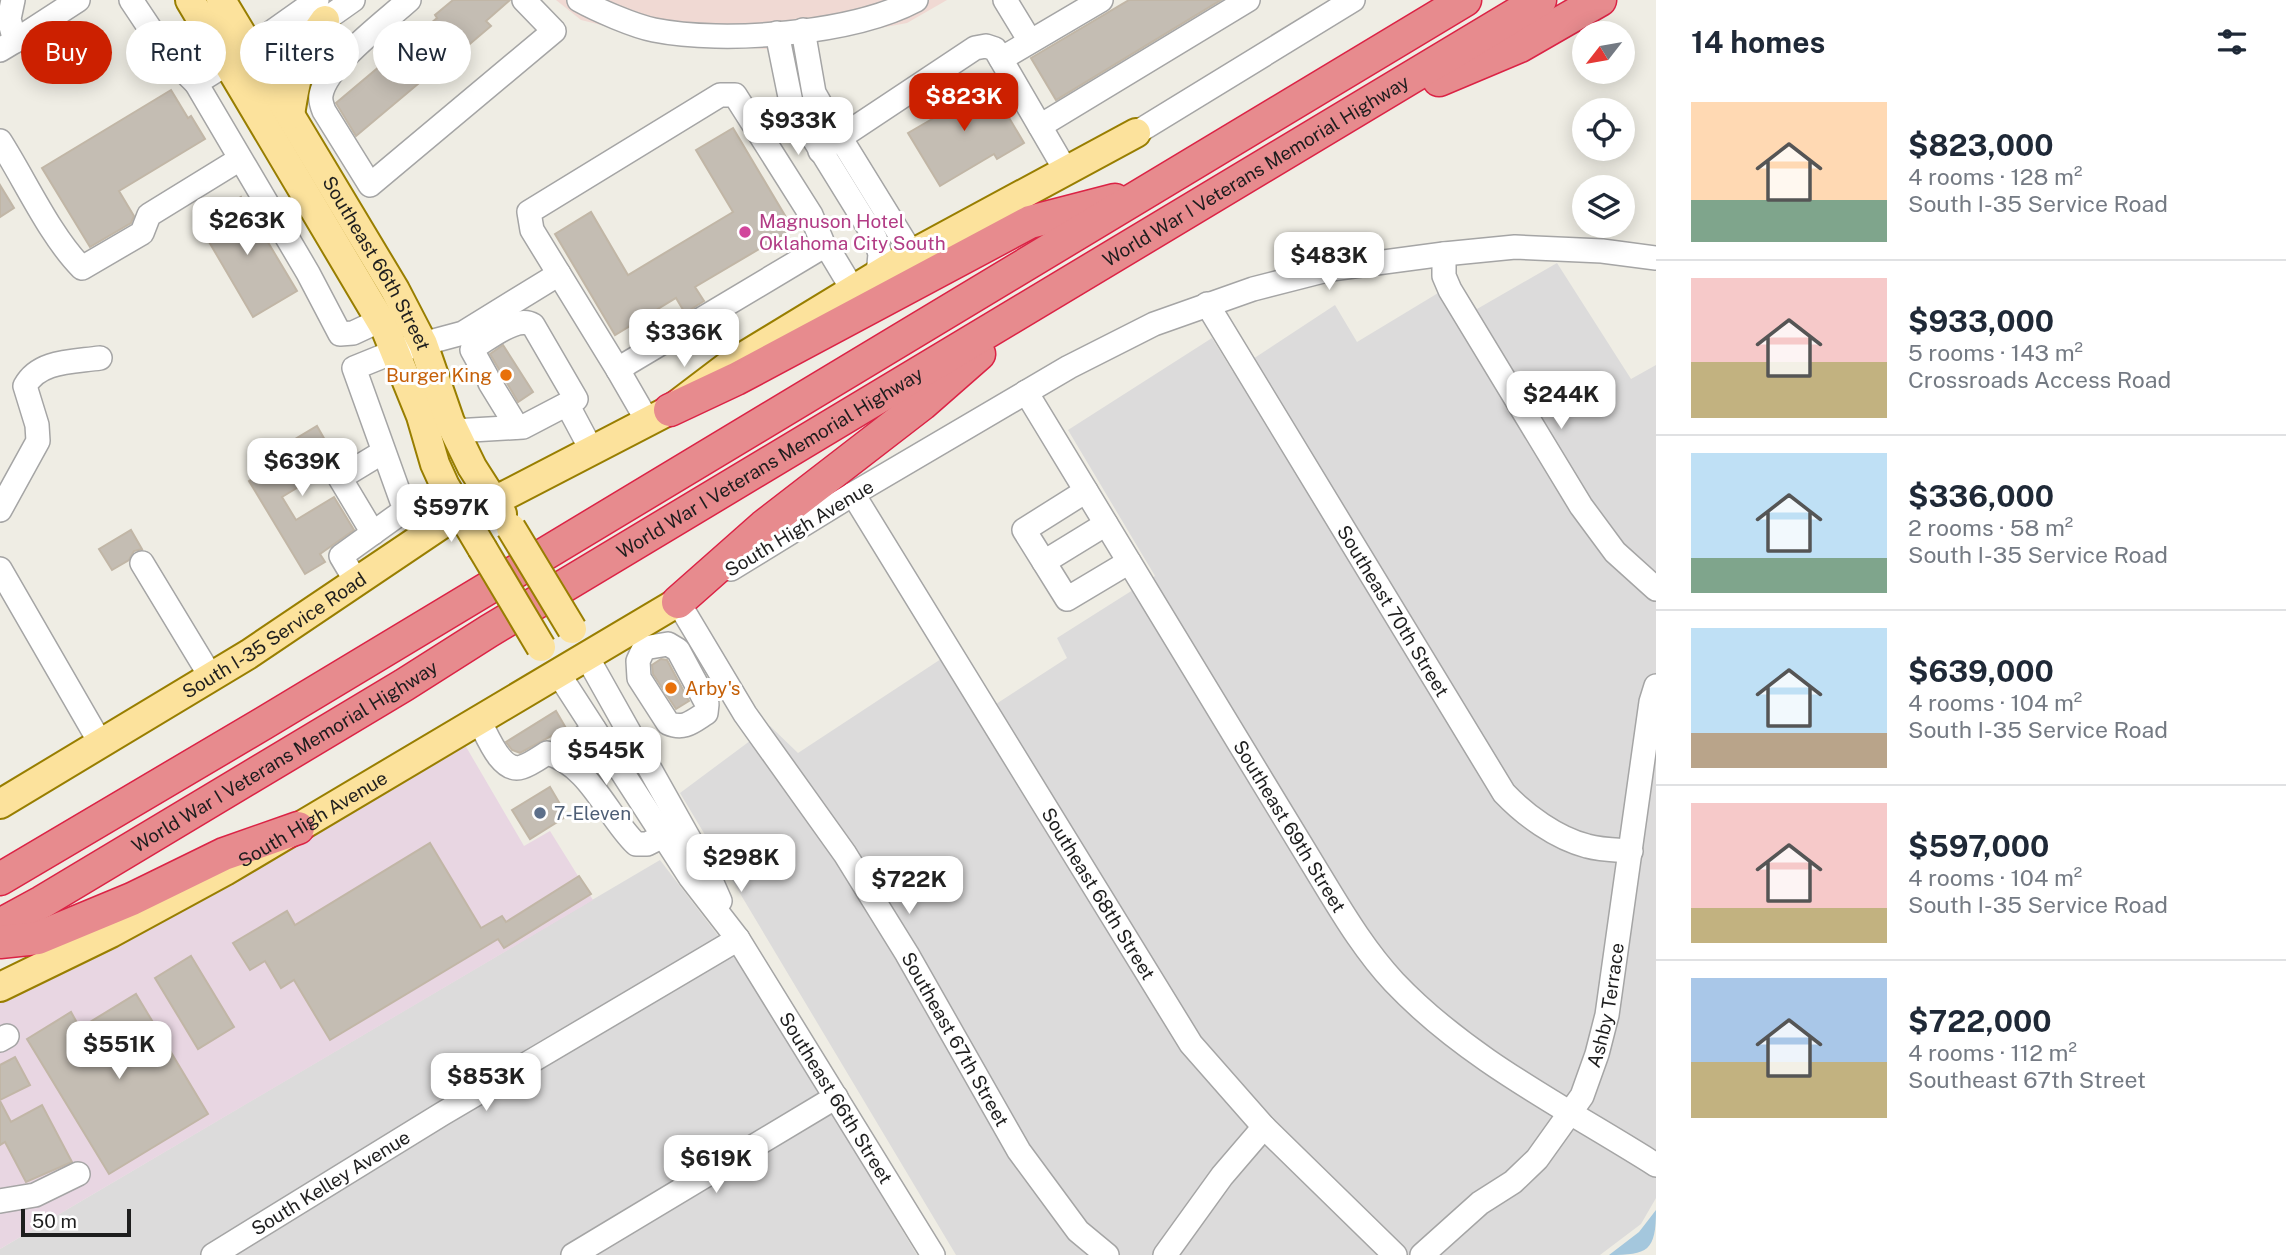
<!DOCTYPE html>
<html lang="en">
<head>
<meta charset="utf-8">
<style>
  :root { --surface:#fff; --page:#f6f6f7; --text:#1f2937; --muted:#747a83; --line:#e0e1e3; --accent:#cc2000 }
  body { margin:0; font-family:"Public Sans",sans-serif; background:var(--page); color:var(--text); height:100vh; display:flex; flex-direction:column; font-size:26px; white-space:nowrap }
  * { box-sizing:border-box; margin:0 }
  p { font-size:23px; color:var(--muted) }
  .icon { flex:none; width:38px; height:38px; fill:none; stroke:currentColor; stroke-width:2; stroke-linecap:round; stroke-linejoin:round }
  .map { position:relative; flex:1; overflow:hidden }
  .details { display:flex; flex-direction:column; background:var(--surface); width:630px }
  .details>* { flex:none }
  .banner { position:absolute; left:21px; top:21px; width:665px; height:63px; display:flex; gap:14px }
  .needle { width:46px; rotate:239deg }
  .fabs { position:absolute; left:1572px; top:21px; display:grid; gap:14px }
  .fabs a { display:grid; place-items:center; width:63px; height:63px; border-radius:50%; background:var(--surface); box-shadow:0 4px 18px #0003; font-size:35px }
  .scale { position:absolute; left:21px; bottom:18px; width:110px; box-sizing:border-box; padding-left:7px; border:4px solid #1e1e1e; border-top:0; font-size:19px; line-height:24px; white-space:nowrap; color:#1e1e1e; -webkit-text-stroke:5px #fff; paint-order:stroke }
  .price { position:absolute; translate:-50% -60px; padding:0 16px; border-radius:14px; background:#fff; color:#222; font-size:23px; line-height:46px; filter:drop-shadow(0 2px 4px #0008) }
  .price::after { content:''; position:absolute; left:50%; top:42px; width:21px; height:16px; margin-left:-10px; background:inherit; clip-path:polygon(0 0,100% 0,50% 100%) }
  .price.current { background:var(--accent); color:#fff }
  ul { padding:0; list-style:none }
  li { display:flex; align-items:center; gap:21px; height:175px; padding:0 35px }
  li+li { border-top:2px solid var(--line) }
  li span { display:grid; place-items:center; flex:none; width:196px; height:140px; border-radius:0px; color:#555 }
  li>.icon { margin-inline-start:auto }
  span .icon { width:84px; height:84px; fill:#fffc; stroke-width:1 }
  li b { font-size:30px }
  h2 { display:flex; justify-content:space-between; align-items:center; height:84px; padding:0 35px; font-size:30px }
  .tag { padding:0 24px; border-radius:32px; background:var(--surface); box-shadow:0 4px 18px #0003; font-size:24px; line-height:63px }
  .tag.current { background:var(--accent); color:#fff }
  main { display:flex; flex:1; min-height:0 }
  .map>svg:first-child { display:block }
</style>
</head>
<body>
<main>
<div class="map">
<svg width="1656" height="1255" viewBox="0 0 1656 1255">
  <rect width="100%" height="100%" fill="#efede4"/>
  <g fill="#dcdbdb">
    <path d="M1557,263L1631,379L1656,365V1198L1641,1224L1600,1255H956L680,793L770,726L798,753L941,659L976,717L1067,658L1057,638L1155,576L1068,430L1212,338L1233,372L1335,305L1357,342L1458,281L1477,309Z"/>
    <path d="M660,860L753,981L917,1255H0V1249Z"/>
  </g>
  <path fill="#f0d9d3" d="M556,0H947L907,23L767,49L678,44L581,20Z"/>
  <path fill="#e8d6e2" d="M465,745L524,846L550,831L593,900L0,1249V999L266,862Z"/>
  <path fill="#a4c7dd" d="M1656,1210C1656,1251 1648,1255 1609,1255L1639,1232Z"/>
  <g fill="#c4bdb3" stroke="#c1b6a6" stroke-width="2">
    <path d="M453,0H510L486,21L491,26L464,49L462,47L356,136L336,103L437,18L435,15Z"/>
    <path d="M1129,0H1221L1056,100L1031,58Z"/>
    <path d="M949,84L960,102L989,84L1024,143L997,159L994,154L940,186L908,133L939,115L928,96Z"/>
    <path d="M171,90L188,118L191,116L205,139L119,191L134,216L131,223L90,247L42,168Z"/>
    <path d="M733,128L793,229L695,287L704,301L685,313L676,298L615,335L555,234L591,212L628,275L733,212L696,150Z"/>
    <path d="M0,185L14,208L0,217Z"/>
    <path d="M241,197L297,291L253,317L198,223Z"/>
    <path d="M503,345L533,392L518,402L490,354Z"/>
    <path d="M317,426L338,463L282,497L296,520L334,497L354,530L320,554L325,562L305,574L249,481L266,471L260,460Z"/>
    <path d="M131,530L142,549L134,551L129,560L112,570L99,549Z"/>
    <path d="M661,659L667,660L689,701L676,709L653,674L652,665Z"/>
    <path d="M556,711L566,728L520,753L512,750L506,742Z"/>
    <path d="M592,753L602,770L598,772L584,757Z"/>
    <path d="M550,787L567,816L530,839L512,810Z"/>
    <path d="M430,843L481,928L502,916L506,922L579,876L591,894L504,948L498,939L330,1040L294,980L281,988L265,961L250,970L233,943L287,911L295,925Z"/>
    <path d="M191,956L234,1027L198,1049L155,978Z"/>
    <path d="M136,994L208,1114L109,1174L27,1039L71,1012L80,1028Z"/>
    <path d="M15,1057L30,1085L0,1100V1065Z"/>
    <path d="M0,1101L11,1122L42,1105L72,1162L26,1182L5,1142L0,1145Z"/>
  </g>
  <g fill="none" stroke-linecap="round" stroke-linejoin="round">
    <defs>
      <g id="minor">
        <path d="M131,0L167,54L196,83"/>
        <path d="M317,0L228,63L196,83L308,273L340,334L353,333L381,320"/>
        <path d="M409,0C386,21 326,65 321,95C320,101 322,106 324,111L370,185L554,31L524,0"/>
        <path d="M579,0C597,10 634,26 654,30C724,44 852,34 916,0"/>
        <path d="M1005,0L1030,41"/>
        <path d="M803,30L814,93L830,121L912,254"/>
        <path d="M777,33L791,102L875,238L880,254L878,275"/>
        <path d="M15,41L78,0"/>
        <path d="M0,50L15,41L9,19L13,0"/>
        <path d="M1001,59L1101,0"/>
        <path d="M247,75L353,0"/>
        <path d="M1040,126L1248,0"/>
        <path d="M1136,133L1353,0"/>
        <path d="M0,141C25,180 50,236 82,268L142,233L149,215L240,159"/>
        <path d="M820,151L975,48L986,46L995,49L1066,171"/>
        <path d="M1444,254V276L1450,290L1581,506L1615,552L1656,589"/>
        <path id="s1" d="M1207,304L1504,793C1525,815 1556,838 1587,846C1601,850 1617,850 1631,851"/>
        <path d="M618,370L532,230L529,212L720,95H735L811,215L824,246"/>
        <path d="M487,377L472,350L476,346C491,337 517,315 533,325L576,399L567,404"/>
        <path d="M490,383L517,427"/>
        <path id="s2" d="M1026,392L1326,886C1346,919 1367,953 1394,982C1468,1060 1566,1108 1656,1165"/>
        <path d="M648,422L618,370L628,363L824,246L829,250L853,290"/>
        <path d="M454,431L523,427L567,404L592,451"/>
        <path d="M1086,491L1024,530L1067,599L1129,562"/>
        <path id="s3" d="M853,494L1191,1044L1264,1127L1395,1255"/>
        <path d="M0,510L38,441L37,425L25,386C39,360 73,362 100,358"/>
        <path d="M373,533L340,478L383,452"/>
        <path d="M1044,562L1106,524"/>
        <path d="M142,563L211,677"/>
        <path d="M0,569L101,744"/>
        <path d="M731,569L853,494L1069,367L1154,324L1253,289L1331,269L1444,254L1515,247L1602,251L1656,258"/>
        <path d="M357,583L341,556L405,510L354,368L396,351L463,333L559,274"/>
        <path id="s4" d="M690,595L678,602L745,714L845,854L907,954L1019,1151L1078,1231L1107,1255"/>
        <path d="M668,644L678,650L707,704L706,713C692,722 684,730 668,723L639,678L638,661L644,648Z"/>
        <path d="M587,657L705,867L720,901"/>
        <path id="s5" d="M558,673L690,877L738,939L933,1255"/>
        <path d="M479,720C487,735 501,774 522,767C531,764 539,758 547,753C590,765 607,816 636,844H647L663,836"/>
        <path d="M559,756L594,729"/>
        <path d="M0,1040L7,1036"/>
        <path d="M0,1201L35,1195L78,1174"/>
        <path id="s6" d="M213,1255L442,1114L738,939"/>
        <path d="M573,1255L836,1097"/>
        <path d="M1165,1255L1222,1176L1264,1127"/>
        <path id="s7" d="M1422,1255L1480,1203L1513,1182L1537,1159L1582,1096L1597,1054L1607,1015L1651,702L1656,686"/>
      </g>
      <g id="major">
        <path d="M190,0L386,330L421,416L435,464L445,486L482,548"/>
        <path id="s8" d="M221,0L395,290L423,344L450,422L472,467L502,514"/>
        <path d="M290,115C296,76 301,52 325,20"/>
        <path id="s9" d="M0,804L249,654L448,520L508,494L670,410L728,366L912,254L1136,133"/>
        <path id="s10" d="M0,987L111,933L225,871L678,602"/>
      </g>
      <g id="highway">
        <path d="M1439,80L1520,46L1600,0"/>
        <path d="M670,410L736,379L1030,222L1115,200"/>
        <path d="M678,602L764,526L922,404L979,354"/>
        <path d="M0,879L264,723L1465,0"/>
        <path id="s11" d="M0,925L42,902L404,685L489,631L1540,0"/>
        <path d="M0,942L38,938L132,899L224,854L298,828"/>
      </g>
    </defs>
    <use href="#minor" stroke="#a5a5a5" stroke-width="26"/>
    <use href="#major" stroke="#987e00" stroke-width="32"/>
    <use href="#highway" stroke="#db2345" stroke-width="35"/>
    <use href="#minor" stroke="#fff" stroke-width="23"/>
    <use href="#major" stroke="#fce29c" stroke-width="28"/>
    <use href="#highway" stroke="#e78b8e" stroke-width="32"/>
    <defs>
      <g id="major-bridge">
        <path d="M511,528L572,629"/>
        <path d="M482,548L541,647"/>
      </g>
    </defs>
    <use href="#major-bridge" stroke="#987e00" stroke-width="32" stroke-linecap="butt"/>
    <use href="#major-bridge" stroke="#fce29c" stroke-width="28"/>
  </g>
  <circle fill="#d1479c" stroke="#fff" stroke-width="2.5" cx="745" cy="232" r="7"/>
  <g fill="#e8710a" stroke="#fff" stroke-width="2.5">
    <circle cx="506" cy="375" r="7"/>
    <circle cx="671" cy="688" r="7"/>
  </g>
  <circle fill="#5c6f8a" stroke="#fff" stroke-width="2.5" cx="540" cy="813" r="7"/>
  <g text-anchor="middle" stroke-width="6" stroke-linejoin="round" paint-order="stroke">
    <g font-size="19" fill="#1e1e1e" stroke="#fff">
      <text dy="7" stroke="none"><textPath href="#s11" startOffset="1465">World War I Veterans Memorial Highway</textPath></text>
      <text dy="7" stroke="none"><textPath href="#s8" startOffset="306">Southeast 66th Street</textPath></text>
      <text dy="7" stroke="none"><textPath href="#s11" startOffset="898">World War I Veterans Memorial Highway</textPath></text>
      <text transform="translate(799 528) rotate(-31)" y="7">South High Avenue</text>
      <text dy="7" stroke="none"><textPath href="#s1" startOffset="359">Southeast 70th Street</textPath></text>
      <text dy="7" stroke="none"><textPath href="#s9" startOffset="322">South I-35 Service Road</textPath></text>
      <text dy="7" stroke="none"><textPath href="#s11" startOffset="331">World War I Veterans Memorial Highway</textPath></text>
      <text dy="7" stroke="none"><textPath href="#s10" startOffset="355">South High Avenue</textPath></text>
      <text dy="7" stroke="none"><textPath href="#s2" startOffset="508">Southeast 69th Street</textPath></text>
      <text dy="7" stroke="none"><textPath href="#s3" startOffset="469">Southeast 68th Street</textPath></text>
      <text dy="7" stroke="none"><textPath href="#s7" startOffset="322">Ashby Terrace</textPath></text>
      <text dy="7" stroke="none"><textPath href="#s4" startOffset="532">Southeast 67th Street</textPath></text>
      <text dy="7" stroke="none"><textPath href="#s5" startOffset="508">Southeast 66th Street</textPath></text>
      <text dy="7" stroke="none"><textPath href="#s6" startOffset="138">South Kelley Avenue</textPath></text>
    </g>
    <g font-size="19" fill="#b23c85" stroke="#fff" text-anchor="start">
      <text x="759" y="228">Magnuson Hotel<tspan x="759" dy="22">Oklahoma City South</tspan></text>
    </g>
    <g font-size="19" fill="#c56008" stroke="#fff" text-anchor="end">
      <text x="492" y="382">Burger King</text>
      <text x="685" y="695" text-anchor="start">Arby's</text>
    </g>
    <g font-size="19" fill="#4e5e75" stroke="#fff" text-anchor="start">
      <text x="554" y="820">7-Eleven</text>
    </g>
  </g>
</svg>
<div class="fabs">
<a><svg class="needle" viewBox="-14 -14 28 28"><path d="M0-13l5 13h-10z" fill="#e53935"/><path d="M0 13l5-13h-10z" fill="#747a83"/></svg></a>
<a><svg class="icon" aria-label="locate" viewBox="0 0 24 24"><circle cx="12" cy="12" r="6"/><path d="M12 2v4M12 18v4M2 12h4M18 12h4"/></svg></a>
<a><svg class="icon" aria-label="layers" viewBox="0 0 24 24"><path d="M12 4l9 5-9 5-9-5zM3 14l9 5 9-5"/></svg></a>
</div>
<div class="scale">50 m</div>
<b class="price current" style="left:964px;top:133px">$823K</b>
<b class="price" style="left:798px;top:157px">$933K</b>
<b class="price" style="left:247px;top:257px">$263K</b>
<b class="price" style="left:1329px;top:292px">$483K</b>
<b class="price" style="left:684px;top:369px">$336K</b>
<b class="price" style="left:1561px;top:431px">$244K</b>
<b class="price" style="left:302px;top:498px">$639K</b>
<b class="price" style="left:451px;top:544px">$597K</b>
<b class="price" style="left:606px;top:787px">$545K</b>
<b class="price" style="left:741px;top:894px">$298K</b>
<b class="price" style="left:909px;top:916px">$722K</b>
<b class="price" style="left:119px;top:1081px">$551K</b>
<b class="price" style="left:486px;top:1113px">$853K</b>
<b class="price" style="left:716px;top:1195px">$619K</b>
<div class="banner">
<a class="tag current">Buy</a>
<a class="tag">Rent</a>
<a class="tag">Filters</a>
<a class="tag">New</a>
</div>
</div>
<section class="details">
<h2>14 homes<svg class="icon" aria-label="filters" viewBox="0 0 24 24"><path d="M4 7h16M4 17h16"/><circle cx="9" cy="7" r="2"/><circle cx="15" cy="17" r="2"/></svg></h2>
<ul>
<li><span style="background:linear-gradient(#ffd9b3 70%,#7fa58c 0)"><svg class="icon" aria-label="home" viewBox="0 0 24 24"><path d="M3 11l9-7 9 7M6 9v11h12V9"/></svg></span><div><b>$823,000</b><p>4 rooms · 128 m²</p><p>South I-35 Service Road</p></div></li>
<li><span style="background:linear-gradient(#f6c9c9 60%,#c2b280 0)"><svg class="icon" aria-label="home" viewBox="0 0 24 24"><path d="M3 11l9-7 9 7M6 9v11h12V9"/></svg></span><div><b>$933,000</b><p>5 rooms · 143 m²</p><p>Crossroads Access Road</p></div></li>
<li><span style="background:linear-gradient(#bfe0f5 75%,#7fa58c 0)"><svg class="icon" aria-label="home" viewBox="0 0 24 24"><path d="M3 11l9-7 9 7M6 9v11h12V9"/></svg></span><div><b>$336,000</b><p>2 rooms · 58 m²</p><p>South I-35 Service Road</p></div></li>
<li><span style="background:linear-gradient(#bfe0f5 75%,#b9a48a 0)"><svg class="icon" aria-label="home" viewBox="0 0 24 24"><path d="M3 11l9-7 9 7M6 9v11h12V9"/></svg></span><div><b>$639,000</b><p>4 rooms · 104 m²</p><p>South I-35 Service Road</p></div></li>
<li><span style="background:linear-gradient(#f6c9c9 75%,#c2b280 0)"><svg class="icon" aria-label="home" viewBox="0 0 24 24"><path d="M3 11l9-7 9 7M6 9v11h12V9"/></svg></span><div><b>$597,000</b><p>4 rooms · 104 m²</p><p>South I-35 Service Road</p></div></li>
<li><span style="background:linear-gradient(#a9c7e8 60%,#c2b280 0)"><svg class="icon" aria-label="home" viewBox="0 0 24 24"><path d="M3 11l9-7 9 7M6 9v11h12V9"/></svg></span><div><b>$722,000</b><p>4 rooms · 112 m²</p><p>Southeast 67th Street</p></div></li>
</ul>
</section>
</main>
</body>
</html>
